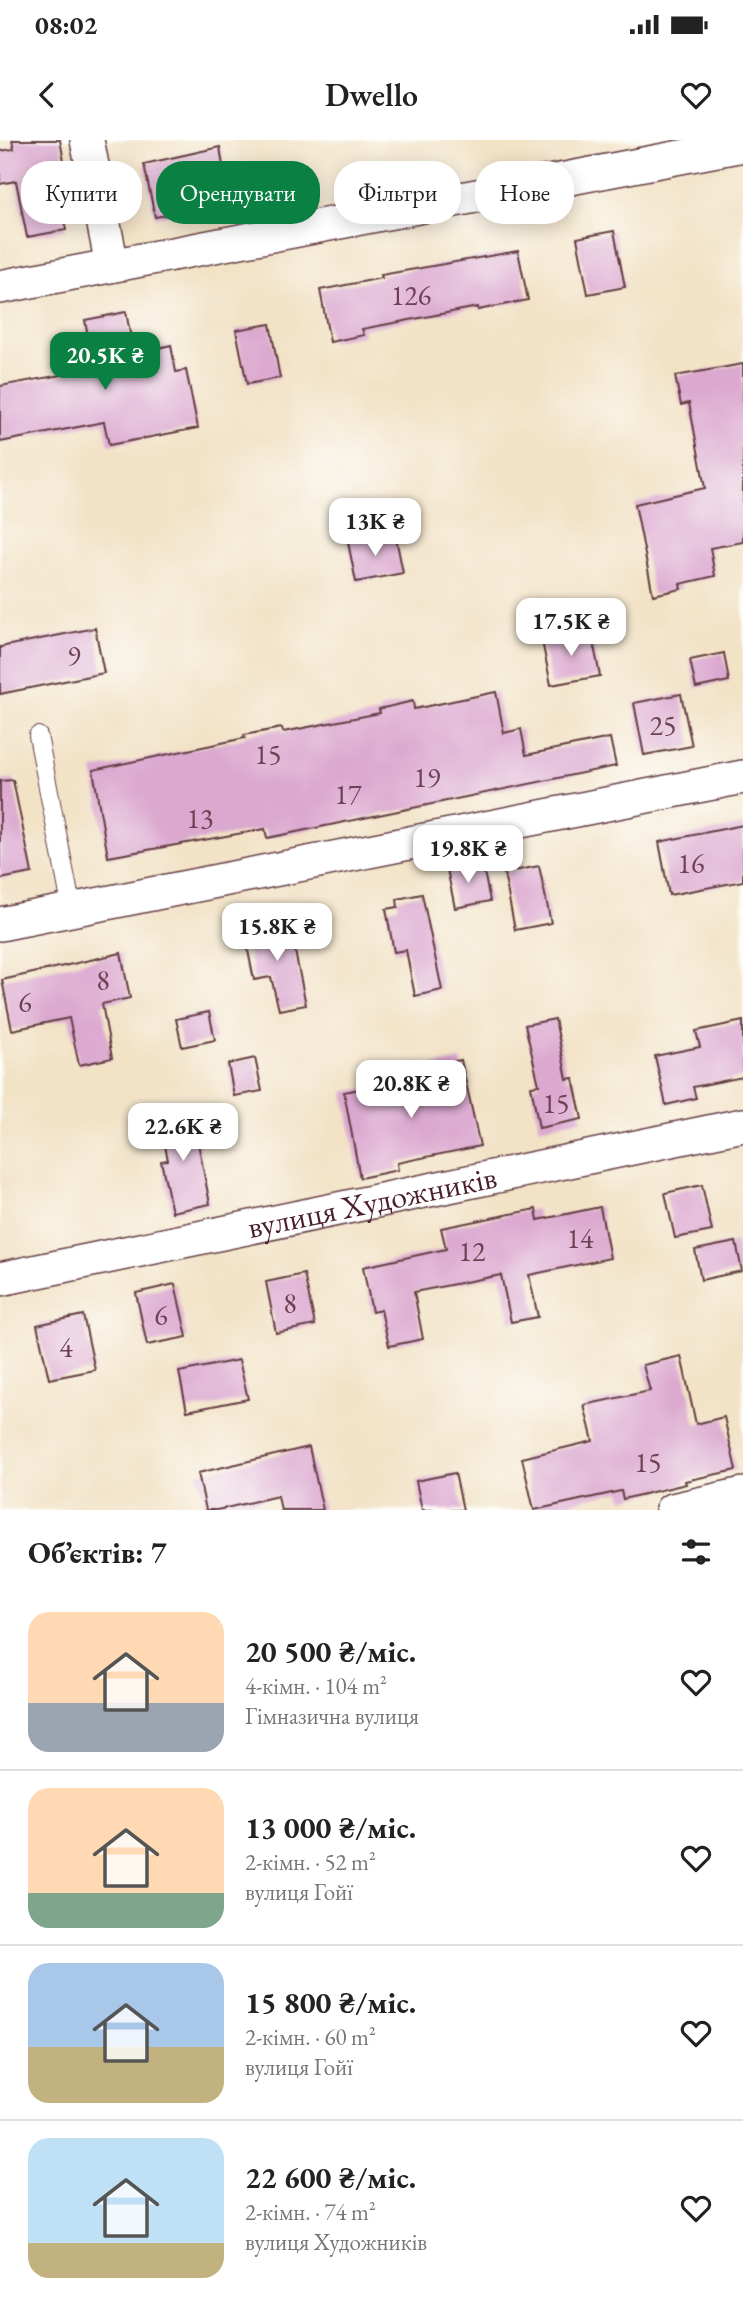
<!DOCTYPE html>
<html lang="uk">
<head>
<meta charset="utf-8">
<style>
  :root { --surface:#fff; --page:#f2f2f2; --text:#222; --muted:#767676; --line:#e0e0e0; --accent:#0b8043 }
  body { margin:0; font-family:"EB Garamond",serif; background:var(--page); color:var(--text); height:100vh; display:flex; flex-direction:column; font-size:26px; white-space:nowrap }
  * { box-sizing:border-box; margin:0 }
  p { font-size:23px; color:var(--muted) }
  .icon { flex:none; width:38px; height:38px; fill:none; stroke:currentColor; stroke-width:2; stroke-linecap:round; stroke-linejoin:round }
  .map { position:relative; height:1370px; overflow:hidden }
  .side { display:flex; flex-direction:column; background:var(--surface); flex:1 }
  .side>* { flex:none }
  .top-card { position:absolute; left:21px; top:21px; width:702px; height:63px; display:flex; gap:14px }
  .price { position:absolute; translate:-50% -60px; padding:0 16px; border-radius:14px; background:#fff; color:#222; font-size:23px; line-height:46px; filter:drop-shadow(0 2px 4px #0008) }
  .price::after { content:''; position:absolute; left:50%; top:42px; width:21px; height:16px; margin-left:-10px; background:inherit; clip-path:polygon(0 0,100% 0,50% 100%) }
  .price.on { background:var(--accent); color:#fff }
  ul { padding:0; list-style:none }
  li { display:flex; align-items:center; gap:21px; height:175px; padding:0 28px }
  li+li { border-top:2px solid var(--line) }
  li span { display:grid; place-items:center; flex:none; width:196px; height:140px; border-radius:21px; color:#555 }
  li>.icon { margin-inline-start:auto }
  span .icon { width:84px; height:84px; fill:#fffc; stroke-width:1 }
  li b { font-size:30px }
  h2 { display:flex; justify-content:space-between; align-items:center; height:84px; padding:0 28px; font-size:30px }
  .tag { padding:0 24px; border-radius:28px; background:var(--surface); box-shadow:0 4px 18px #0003; font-size:24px; line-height:63px }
  .tag.on { background:var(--accent); color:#fff }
  .status { display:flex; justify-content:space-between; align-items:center; height:49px; padding:0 35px; background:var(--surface); direction:ltr }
  .status svg { height:19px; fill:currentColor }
  header { display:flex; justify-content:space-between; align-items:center; height:91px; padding:0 28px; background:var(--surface); font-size:32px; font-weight:600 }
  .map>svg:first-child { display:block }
</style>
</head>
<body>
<div class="status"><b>08:02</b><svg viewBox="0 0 49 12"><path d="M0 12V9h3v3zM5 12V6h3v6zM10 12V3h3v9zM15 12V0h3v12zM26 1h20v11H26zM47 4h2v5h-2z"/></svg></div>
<header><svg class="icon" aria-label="back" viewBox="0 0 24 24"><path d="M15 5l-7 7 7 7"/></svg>Dwello<svg class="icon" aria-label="heart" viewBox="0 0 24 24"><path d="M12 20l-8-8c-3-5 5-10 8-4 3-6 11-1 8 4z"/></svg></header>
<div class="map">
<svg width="743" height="1370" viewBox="0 0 743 1370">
  <rect width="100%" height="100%" fill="#fdfcf7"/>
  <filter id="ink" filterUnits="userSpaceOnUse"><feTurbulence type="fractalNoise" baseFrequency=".0143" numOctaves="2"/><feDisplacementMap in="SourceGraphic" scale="14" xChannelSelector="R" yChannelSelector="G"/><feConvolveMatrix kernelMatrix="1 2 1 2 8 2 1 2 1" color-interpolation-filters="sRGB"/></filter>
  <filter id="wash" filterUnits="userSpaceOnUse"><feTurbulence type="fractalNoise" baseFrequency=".00686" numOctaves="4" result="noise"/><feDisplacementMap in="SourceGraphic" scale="28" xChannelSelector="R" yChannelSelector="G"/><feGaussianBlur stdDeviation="1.57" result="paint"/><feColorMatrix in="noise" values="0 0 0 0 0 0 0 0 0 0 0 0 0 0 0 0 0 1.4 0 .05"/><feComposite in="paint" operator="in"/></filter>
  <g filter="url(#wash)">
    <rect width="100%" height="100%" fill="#f2e2c6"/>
    <g id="blocks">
      <g fill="#dba8d0">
        <path d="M12,0H60L66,32L55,34L66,90L27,97L16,41L0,44V11L14,9Z"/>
        <path d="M220,7L226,44L191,51L195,70L155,77L144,24Z"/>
        <path d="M614,91L625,147L588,154L577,98Z"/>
        <path d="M518,111L528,160L478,170V167L362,189L364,195L330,202L320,150L382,138L381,135Z"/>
        <path d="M126,172L131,198L142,196L145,211L171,205L176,232L186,230L198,288L109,305L104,282L0,302V246L94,229L85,180Z"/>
        <path d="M270,184L280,238L247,244L236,190Z"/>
        <path d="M743,224V402L710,408L715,436L680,444L681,449L653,455L635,364L705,348L689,263L681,265L675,236Z"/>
        <path d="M395,393L403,433L356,442L348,402Z"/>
        <path d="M95,488L104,533L0,554V507Z"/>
        <path d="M591,491L600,536L551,545L542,501Z"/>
        <path d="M724,513L729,541L696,548L690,520Z"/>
        <path d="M496,552L504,593L521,589L526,615L610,598L616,626L267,698L265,689L108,717L93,630L245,598L244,595L282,588L283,592L380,573L379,569L413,561L414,569Z"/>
        <path d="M681,554L692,606L644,615L634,563Z"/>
        <path d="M13,640L32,733L0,739V641Z"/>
        <path d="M743,685V741L669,755L659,702Z"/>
        <path d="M482,722L490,761L455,768L447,729Z"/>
        <path d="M539,726L551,783L515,790L504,733Z"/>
        <path d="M422,754L442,850L415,856L406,810L394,812L386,769L398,767L397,759Z"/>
        <path d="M289,782L306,865L279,870L271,837L254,840L244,791Z"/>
        <path d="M121,813L130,858L102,864L112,918L79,925L69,878L12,890L2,840Z"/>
        <path d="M209,872L215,900L182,907L176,879Z"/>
        <path d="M555,879L567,939L573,938L582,979L539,988L531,946L539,945L525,885Z"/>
        <path d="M743,881V937L693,947L696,958L666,965L655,916L700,907L696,891Z"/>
        <path d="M255,918L262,951L234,956L228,924Z"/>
        <path d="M461,920L480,1006L397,1023L398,1030L360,1038L344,952L429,936L427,927Z"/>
        <path d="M192,972L210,1064L172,1072L161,1021L168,1020L159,978Z"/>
        <path d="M702,1045L712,1091L675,1098L665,1053Z"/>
        <path d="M600,1067L610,1118L529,1135L538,1177L511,1182L501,1135L414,1152L423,1199L389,1206L381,1170L372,1172L363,1127L446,1109L441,1088L536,1069L538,1080Z"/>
        <path d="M736,1102L742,1131L701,1140L695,1110Z"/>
        <path d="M304,1134L315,1185L276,1193L266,1142Z"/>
        <path d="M175,1144L187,1197L147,1205L136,1153Z"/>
        <path d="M83,1175L95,1230L49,1239L37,1185Z"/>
        <path d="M681,1216L696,1284L724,1277L736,1330L685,1341L686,1344L623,1359L621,1351L534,1370L522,1318L593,1301L584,1265L650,1251L643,1225Z"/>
        <path d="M239,1220L248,1259L187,1271L179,1232Z"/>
        <path d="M309,1307L323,1370H281L278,1356L217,1370H206L198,1333Z"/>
        <path d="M455,1333L463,1370H422L416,1341Z"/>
      </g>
    </g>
  </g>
  <g filter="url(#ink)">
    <use href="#blocks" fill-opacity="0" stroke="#633c42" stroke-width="2"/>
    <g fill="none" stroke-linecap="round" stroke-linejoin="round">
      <defs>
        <path id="service" d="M38,596L72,770"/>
        <g id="minor">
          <path d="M87,0L112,125"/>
          <path d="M0,147L743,5"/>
          <path d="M0,784L743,637"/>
          <path id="s1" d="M0,1139L743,985"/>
          <path d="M672,1370L743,1354"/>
        </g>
      </defs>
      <use href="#service" stroke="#633c42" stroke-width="20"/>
      <use href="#minor" stroke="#633c42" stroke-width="36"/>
      <use href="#service" stroke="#fff" stroke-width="18"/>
      <use href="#minor" stroke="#fff" stroke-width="33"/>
    </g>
  </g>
  <g text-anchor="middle" stroke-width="5" stroke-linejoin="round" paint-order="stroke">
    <g font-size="28" fill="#6e4154">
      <text x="411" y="165">126</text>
      <text x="74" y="525">9</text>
      <text x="663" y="595">25</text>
      <text x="268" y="624">15</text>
      <text x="427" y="647">19</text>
      <text x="348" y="664">17</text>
      <text x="200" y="688">13</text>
      <text x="691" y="733">16</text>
      <text x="103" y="850">8</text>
      <text x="25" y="872">6</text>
      <text x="556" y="973">15</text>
      <text x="580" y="1108">14</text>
      <text x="472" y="1121">12</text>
      <text x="290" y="1173">8</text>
      <text x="161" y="1185">6</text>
      <text x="66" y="1217">4</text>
      <text x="648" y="1332">15</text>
    </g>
    <g font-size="32" fill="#4a1f2b" stroke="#fdfcf7">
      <text dy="11" stroke="none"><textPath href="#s1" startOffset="380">вулиця Художників</textPath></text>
    </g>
  </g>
</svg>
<b class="price on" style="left:105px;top:252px">20.5K ₴</b>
<b class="price" style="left:375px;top:418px">13K ₴</b>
<b class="price" style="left:571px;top:518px">17.5K ₴</b>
<b class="price" style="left:468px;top:745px">19.8K ₴</b>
<b class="price" style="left:277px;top:823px">15.8K ₴</b>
<b class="price" style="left:411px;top:980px">20.8K ₴</b>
<b class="price" style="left:183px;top:1023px">22.6K ₴</b>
<div class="top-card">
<a class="tag">Купити</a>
<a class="tag on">Орендувати</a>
<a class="tag">Фільтри</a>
<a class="tag">Нове</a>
</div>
</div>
<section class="side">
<h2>Об’єктів: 7<svg class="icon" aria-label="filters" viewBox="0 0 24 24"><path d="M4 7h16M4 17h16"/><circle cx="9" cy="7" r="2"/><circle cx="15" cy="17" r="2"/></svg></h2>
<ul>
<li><span style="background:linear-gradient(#ffd9b3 65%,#9aa5b1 0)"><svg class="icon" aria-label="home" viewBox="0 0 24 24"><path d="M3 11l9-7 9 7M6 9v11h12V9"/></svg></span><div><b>20 500 ₴/міс.</b><p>4-кімн. · 104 m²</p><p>Гімназична вулиця</p></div><svg class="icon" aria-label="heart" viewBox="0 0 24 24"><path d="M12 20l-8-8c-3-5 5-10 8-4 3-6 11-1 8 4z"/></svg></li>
<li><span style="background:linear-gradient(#ffd9b3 75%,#7fa58c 0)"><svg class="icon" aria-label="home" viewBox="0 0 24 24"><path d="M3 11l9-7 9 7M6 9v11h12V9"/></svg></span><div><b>13 000 ₴/міс.</b><p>2-кімн. · 52 m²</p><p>вулиця Гойї</p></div><svg class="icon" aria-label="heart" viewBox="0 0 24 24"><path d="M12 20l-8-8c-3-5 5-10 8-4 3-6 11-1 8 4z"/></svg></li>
<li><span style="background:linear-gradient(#a9c7e8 60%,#c2b280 0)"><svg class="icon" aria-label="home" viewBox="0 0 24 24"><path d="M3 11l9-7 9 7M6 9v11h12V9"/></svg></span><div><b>15 800 ₴/міс.</b><p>2-кімн. · 60 m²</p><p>вулиця Гойї</p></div><svg class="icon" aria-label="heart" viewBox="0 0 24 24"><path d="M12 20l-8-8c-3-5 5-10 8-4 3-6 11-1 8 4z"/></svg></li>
<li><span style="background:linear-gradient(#bfe0f5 75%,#c2b280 0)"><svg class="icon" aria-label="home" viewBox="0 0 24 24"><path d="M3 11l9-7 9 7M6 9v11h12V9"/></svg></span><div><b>22 600 ₴/міс.</b><p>2-кімн. · 74 m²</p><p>вулиця Художників</p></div><svg class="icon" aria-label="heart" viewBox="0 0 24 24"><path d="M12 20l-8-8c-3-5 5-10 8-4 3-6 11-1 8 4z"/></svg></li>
</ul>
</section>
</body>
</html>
